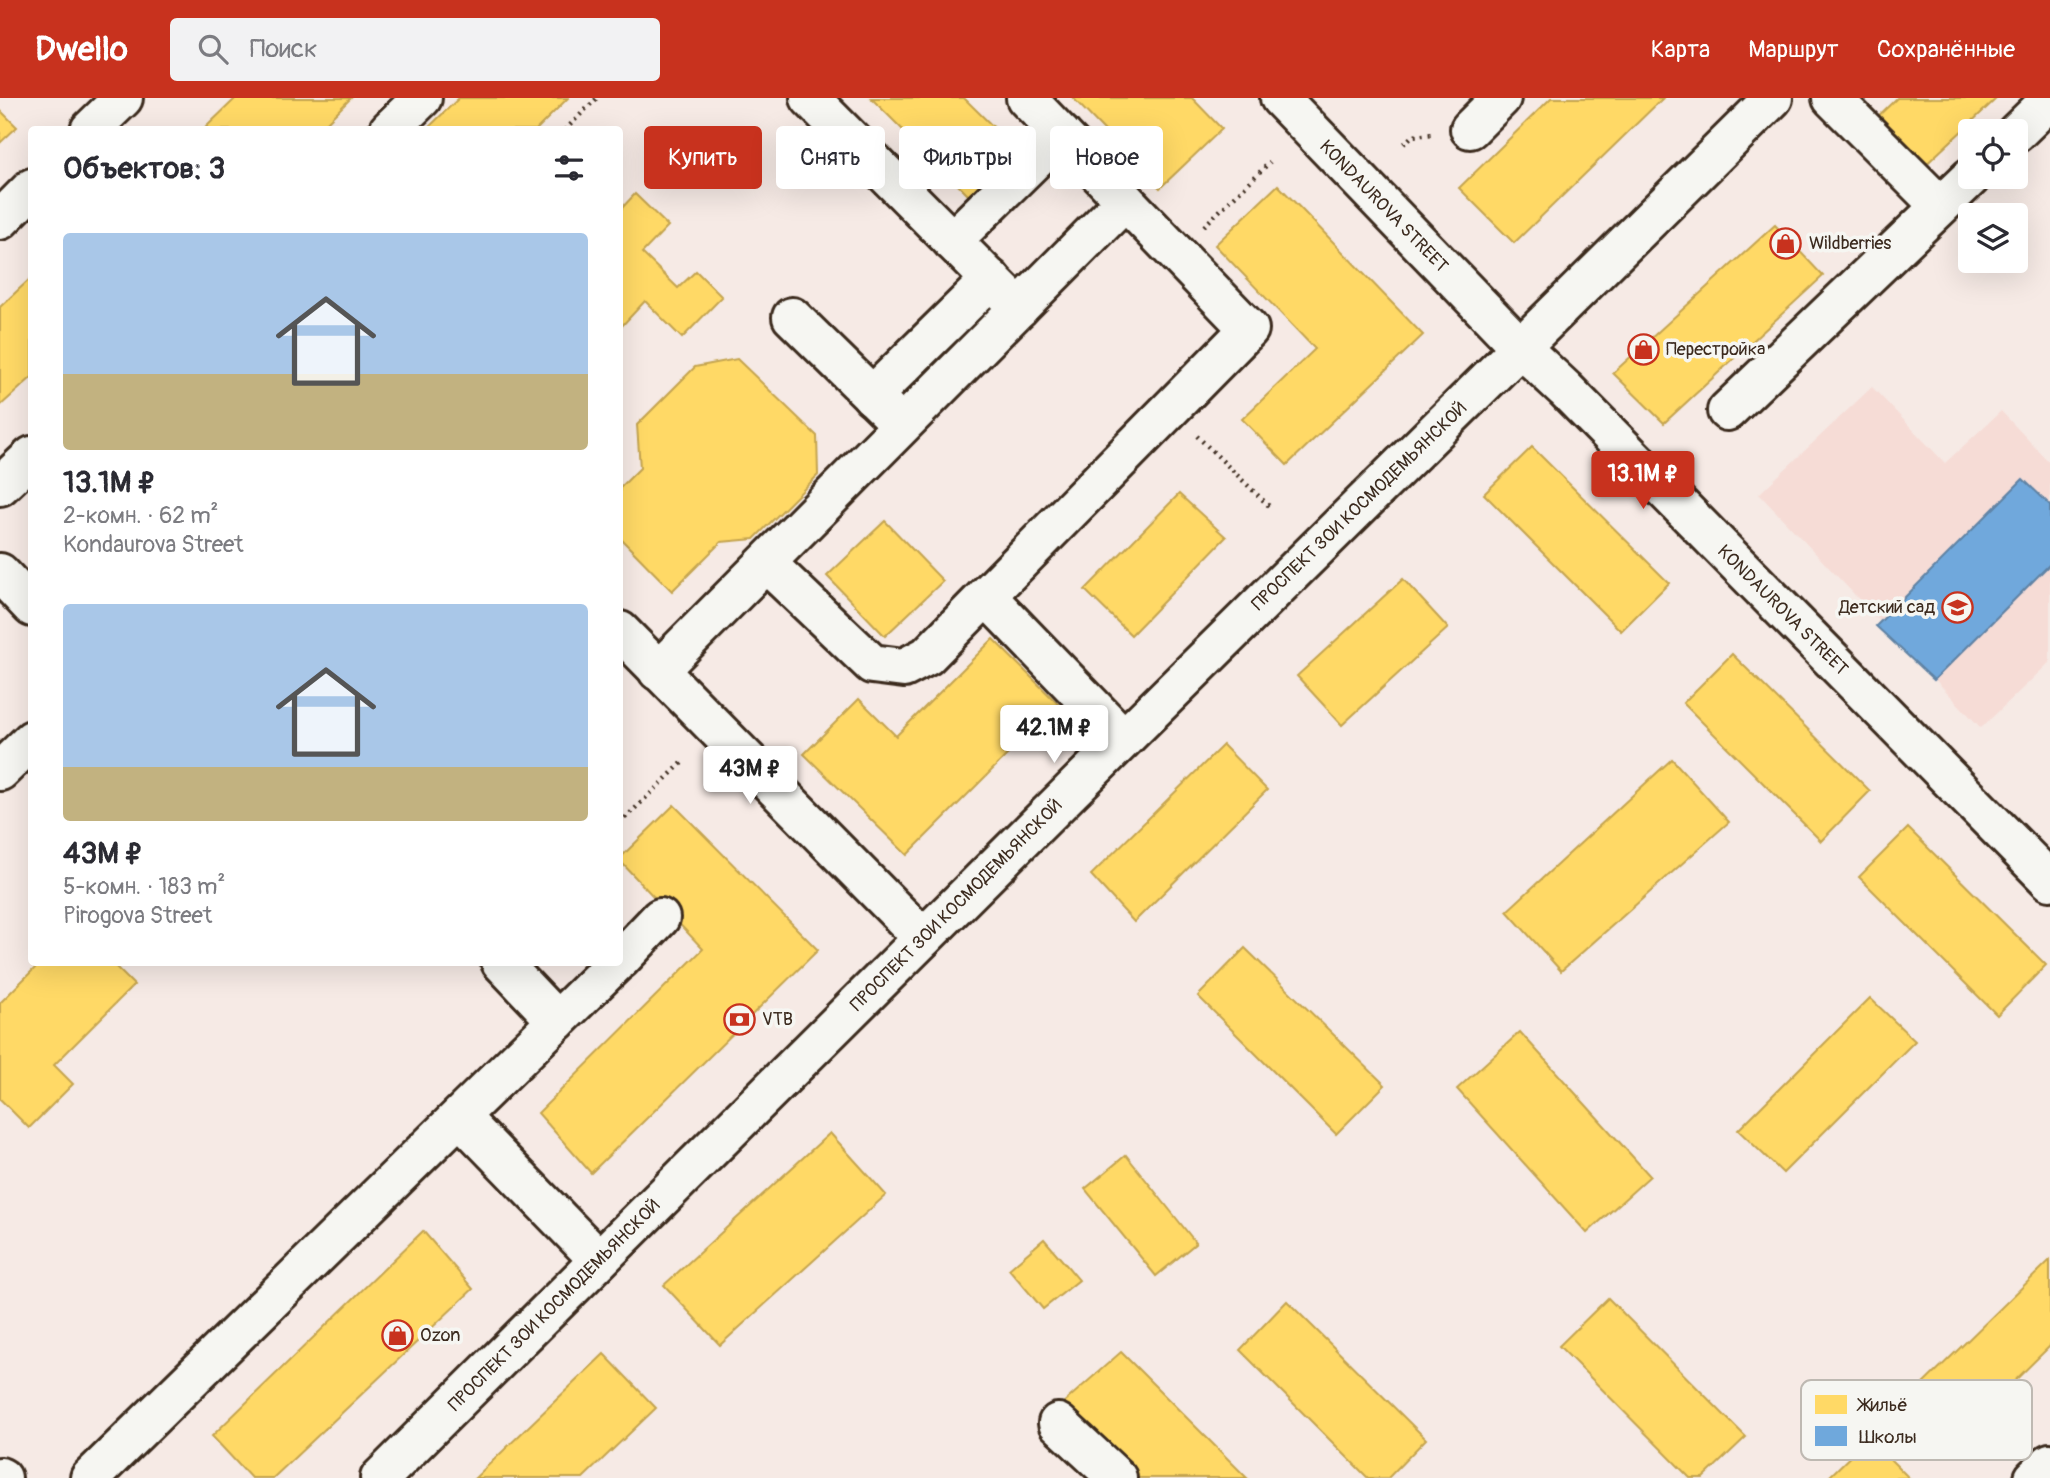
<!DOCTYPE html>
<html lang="ru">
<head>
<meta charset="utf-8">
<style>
  :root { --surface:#fff; --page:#f2f2f3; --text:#2b2b33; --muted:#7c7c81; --accent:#c8321e }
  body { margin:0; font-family:Pangolin,sans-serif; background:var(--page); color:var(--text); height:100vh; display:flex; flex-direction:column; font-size:26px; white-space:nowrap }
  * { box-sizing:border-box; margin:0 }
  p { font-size:23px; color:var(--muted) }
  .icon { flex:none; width:38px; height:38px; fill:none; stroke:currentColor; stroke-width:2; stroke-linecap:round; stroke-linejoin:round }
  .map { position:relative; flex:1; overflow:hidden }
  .sheet { position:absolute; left:28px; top:28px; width:595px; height:840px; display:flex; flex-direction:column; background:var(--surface); border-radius:7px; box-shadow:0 7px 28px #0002 }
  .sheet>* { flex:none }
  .banner { position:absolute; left:644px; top:28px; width:665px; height:63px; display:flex; gap:14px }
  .buttons { position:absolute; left:1958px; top:21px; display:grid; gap:14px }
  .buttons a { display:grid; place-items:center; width:70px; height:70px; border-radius:7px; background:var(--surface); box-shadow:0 7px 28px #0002; font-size:35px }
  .price { position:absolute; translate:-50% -60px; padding:0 16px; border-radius:7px; background:#fff; color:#222; font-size:23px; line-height:46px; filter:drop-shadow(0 2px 4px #0008) }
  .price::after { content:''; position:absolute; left:50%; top:42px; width:21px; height:16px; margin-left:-10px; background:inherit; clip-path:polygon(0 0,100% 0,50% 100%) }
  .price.current { background:var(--accent); color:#fff }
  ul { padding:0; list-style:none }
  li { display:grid; align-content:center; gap:14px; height:371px; padding:0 35px }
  li span { display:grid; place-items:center; height:217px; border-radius:7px; color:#555 }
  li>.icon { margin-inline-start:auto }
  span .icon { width:126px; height:126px; fill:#fffc; stroke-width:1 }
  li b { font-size:30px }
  h2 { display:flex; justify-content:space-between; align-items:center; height:84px; padding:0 35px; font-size:30px }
  .tag { padding:0 24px; border-radius:7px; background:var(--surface); box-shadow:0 7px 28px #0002; font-size:24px; line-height:63px }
  .tag.current { background:var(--accent); color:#fff }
  header { display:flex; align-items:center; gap:42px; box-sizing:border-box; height:98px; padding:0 35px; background:var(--accent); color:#fff }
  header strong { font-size:33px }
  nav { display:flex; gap:38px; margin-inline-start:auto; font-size:24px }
  .search { width:490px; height:63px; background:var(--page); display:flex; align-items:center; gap:18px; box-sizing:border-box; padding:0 24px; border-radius:7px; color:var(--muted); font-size:26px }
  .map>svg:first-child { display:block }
</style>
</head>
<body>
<header>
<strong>Dwello</strong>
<div class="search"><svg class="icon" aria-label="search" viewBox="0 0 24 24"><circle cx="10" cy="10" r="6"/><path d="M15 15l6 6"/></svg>Поиск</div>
<nav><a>Карта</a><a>Маршрут</a><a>Сохранённые</a></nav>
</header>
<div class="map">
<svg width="2050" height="1380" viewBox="0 0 2050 1380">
  <rect width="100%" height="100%" fill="#f6eae5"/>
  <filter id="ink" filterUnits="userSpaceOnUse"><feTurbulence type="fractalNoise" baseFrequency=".0143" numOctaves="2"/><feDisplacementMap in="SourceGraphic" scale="14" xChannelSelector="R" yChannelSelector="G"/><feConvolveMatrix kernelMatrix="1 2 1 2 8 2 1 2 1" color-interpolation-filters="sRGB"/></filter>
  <g filter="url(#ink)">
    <path fill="#f6dcd6" d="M1872,289L1945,365L2001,313L2050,365V564L1981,630L1759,396Z"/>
    <g fill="#ffd966" stroke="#c4a450" stroke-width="2">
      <path d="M236,0H351L319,32H209L206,29Z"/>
      <path d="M459,0H568L536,32H430L428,30Z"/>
      <path d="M871,0H964L1023,58L976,105Z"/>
      <path d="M1073,0H1192L1222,31L1160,90Z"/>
      <path d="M1551,0H1663L1514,145L1459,90Z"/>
      <path d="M1897,0H1997L1919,73L1872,24Z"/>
      <path d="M0,12L17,29L0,45Z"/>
      <path d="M1278,87L1423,237L1287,367L1242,321L1315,251L1215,147Z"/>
      <path d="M635,96L668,128L642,155L678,190L696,173L722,199L682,240L645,203L620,230V112Z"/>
      <path d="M1775,127L1823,178L1664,325L1613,275Z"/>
      <path d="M32,179V279L0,308V209Z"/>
      <path d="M737,261L817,338L818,377L754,441L721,444L672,493L620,440V390L640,370L637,327L695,269Z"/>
      <path d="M1532,349L1669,485L1621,533L1484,396Z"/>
      <path d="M1179,396L1226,439L1131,537L1085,492Z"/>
      <path d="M885,423L943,483L885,538L827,478Z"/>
      <path d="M1403,481L1448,530L1342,627L1297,578Z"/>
      <path d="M993,541L1058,606L907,757L804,656L859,601L896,638Z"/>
      <path d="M1732,556L1870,693L1821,743L1683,605Z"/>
      <path d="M1223,647L1267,692L1134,824L1091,777Z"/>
      <path d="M1672,661L1729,724L1561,873L1507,813Z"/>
      <path d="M674,707L818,852L591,1075L538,1015L703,851L620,763V760Z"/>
      <path d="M1908,730L2046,867L1997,917L1859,779Z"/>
      <path d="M1245,850L1385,987L1336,1036L1198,898Z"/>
      <path d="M41,864H111L134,887L54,967L73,986L29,1030L0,1001V905Z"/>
      <path d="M1870,900L1915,943L1783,1075L1738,1032Z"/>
      <path d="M1520,934L1650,1078L1587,1135L1457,991Z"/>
      <path d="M830,1035L886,1097L720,1247L664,1187Z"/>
      <path d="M1126,1057L1196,1145L1156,1178L1085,1091Z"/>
      <path d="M423,1133L473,1191L273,1380H251L212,1338Z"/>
      <path d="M1044,1141L1079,1182L1043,1211L1009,1171Z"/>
      <path d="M2050,1162V1248L1965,1332L1922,1287Z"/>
      <path d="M1608,1200L1746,1339L1703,1380H1690L1559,1248Z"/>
      <path d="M1287,1203L1426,1341L1388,1380H1368L1240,1252Z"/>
      <path d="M1121,1254L1247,1380H1135L1062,1306Z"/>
      <path d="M604,1256L656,1310L583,1380H475Z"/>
      <path d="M1869,1340L1909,1380H1828Z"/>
    </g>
    <path fill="#6fa8dc" stroke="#5f82a3" stroke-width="2" d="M2023,381L2050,407V466L1934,582L1876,528Z"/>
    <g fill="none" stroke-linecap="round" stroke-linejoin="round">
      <defs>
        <g id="minor">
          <path d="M810,0L1019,210"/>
          <path d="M1280,0L1521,250L1565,291L2050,783"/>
          <path d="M1832,0L1940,108"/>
          <path d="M1470,31L1501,0"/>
          <path d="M90,32L123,0"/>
          <path d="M389,32L422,0"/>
          <path d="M2016,35L2050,2"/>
          <path d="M0,122L32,90"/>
          <path d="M952,143L1061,36"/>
          <path d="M792,219L891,316"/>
          <path d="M872,298L991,181"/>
          <path d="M1727,313L1971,79"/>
          <path d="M0,388L32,358"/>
          <path d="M766,465L872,566L904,570L927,558L1249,231L1026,0"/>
          <path d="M0,475L32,509"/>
          <path d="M986,498L1123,640"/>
          <path d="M620,533L923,840"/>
          <path d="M658,573L1125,103"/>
          <path d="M0,673L32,642"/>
          <path d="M620,862L660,820"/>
          <path d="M501,864L557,923"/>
          <path d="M460,1019L599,1162"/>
          <path d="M1058,1325L1117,1380"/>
          <path d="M0,1379L2,1380"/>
          <path d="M90,1380L617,864"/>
          <path d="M380,1380C844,919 1306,458 1773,0"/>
          <path d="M2034,1380L2050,1365"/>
        </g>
      </defs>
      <use href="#minor" stroke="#3b2a1e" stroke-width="44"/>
      <g stroke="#3b2a1e" stroke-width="4.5" stroke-dasharray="2 5" stroke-linecap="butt">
        <path d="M565,32L597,0"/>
        <path d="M1404,46L1412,38L1434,36"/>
        <path d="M1204,128L1270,64"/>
        <path d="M1197,338L1269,408"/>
        <path d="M620,725L684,663"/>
      </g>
      <use href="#minor" stroke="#f6f6f2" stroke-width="38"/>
    </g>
  </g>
  <defs>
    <symbol id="shop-ring" viewBox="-11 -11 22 22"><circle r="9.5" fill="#f6f6f2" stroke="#c8321e" stroke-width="1.5"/><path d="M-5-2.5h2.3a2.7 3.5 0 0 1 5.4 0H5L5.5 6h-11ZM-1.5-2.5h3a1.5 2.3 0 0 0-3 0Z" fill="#c8321e"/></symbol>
    <symbol id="school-ring" viewBox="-11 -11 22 22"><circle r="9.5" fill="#f6f6f2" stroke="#c8321e" stroke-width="1.5"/><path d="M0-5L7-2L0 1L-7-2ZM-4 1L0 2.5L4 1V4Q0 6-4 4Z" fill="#c8321e"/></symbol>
    <symbol id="bank-ring" viewBox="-11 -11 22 22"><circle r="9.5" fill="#f6f6f2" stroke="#c8321e" stroke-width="1.5"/><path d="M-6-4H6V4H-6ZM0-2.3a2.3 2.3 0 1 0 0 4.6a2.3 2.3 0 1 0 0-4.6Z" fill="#c8321e"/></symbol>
  </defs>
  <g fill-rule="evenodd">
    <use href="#shop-ring" x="1768" y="128" width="35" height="35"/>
    <use href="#shop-ring" x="1626" y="234" width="35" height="35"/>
    <use href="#school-ring" x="1940" y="492" width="35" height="35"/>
    <use href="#bank-ring" x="722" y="904" width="35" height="35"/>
    <use href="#shop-ring" x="380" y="1220" width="35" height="35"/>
  </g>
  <g text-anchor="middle" stroke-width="7" stroke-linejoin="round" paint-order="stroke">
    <g font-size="18" fill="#3b2a1e" stroke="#f6f6f2">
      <text transform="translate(1384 108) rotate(46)" y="6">KONDAUROVA STREET</text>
      <text transform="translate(1359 408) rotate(-44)" y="6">ПРОСПЕКТ ЗОИ КОСМОДЕМЬЯНСКОЙ</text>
      <text transform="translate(1783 512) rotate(45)" y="6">KONDAUROVA STREET</text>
      <text transform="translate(956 807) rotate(-45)" y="6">ПРОСПЕКТ ЗОИ КОСМОДЕМЬЯНСКОЙ</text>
      <text transform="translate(554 1207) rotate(-45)" y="6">ПРОСПЕКТ ЗОИ КОСМОДЕМЬЯНСКОЙ</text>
    </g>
    <g font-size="18" fill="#3b2a1e" stroke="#f6f6f2" text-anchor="start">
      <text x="1809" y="151">Wildberries</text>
      <text x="1666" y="257">Перестройка</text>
      <text x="1935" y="515" text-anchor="end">Детский сад</text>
      <text x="762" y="927">VTB</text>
      <text x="420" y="1243">Ozon</text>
    </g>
  </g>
  <rect x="1801" y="1282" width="231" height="80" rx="10" fill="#f6f6f2" stroke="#beb9b2" stroke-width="2"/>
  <rect x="1815" y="1297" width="32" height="19" fill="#ffd966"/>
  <rect x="1815" y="1328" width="32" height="20" fill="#6fa8dc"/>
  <g font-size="19" fill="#3b2a1e">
    <text x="1859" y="1313">Жильё</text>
    <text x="1859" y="1345">Школы</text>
  </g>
</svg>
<div class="buttons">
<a><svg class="icon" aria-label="locate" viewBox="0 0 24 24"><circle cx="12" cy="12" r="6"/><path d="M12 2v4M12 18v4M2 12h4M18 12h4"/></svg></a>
<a><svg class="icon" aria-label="layers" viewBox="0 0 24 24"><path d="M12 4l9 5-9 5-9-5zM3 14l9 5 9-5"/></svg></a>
</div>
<b class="price current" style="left:1643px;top:413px">13.1M ₽</b>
<b class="price" style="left:1054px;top:667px">42.1M ₽</b>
<b class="price" style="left:750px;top:708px">43M ₽</b>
<div class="banner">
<a class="tag current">Купить</a>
<a class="tag">Снять</a>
<a class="tag">Фильтры</a>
<a class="tag">Новое</a>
</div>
<section class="sheet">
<h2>Объектов: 3<svg class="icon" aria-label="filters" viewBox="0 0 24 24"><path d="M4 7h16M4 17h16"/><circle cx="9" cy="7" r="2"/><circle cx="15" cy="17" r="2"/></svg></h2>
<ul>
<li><span style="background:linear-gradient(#a9c7e8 65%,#c2b280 0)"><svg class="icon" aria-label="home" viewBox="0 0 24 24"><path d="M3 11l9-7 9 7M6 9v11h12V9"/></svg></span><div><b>13.1M ₽</b><p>2-комн. · 62 m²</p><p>Kondaurova Street</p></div></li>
<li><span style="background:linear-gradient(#a9c7e8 75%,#c2b280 0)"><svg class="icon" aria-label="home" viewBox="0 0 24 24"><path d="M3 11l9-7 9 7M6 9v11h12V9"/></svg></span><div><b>43M ₽</b><p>5-комн. · 183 m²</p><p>Pirogova Street</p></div></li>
</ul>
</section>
</div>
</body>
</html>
